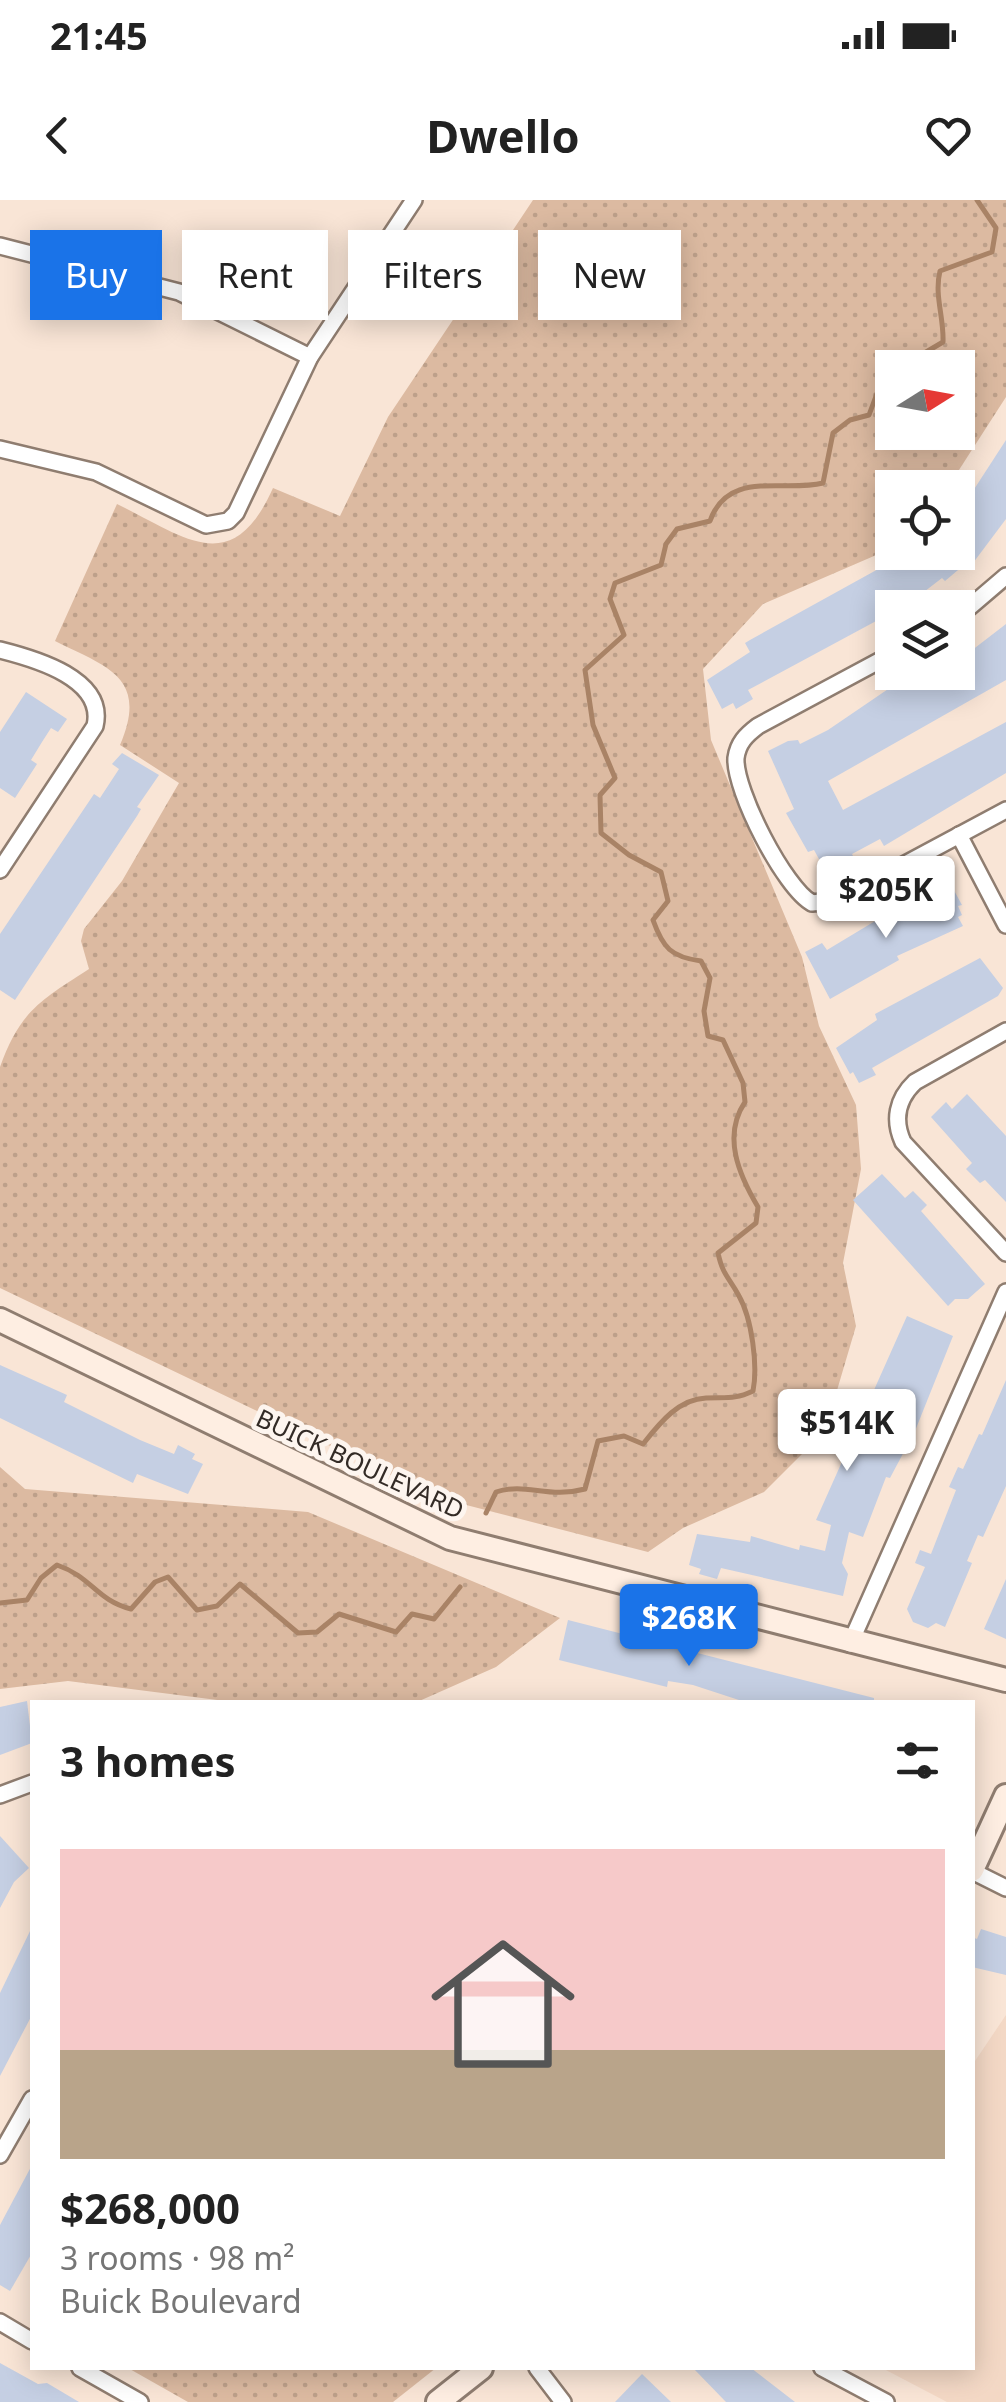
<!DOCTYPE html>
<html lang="en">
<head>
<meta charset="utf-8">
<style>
  :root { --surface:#fff; --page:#f2f2f2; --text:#222; --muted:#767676; --accent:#1a73e8 }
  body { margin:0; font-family:"Noto Sans",sans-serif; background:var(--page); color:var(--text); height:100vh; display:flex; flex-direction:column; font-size:38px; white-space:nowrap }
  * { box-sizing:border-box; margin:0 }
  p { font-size:32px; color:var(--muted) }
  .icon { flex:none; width:55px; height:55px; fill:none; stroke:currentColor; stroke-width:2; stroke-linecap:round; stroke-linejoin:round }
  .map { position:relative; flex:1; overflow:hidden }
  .details { position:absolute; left:30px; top:1500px; width:945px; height:670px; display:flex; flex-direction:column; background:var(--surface); border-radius:0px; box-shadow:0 5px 25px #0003 }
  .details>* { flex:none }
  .guide { position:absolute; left:30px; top:30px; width:948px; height:90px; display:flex; gap:20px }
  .needle { width:65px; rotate:79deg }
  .controls { position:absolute; left:875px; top:150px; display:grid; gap:20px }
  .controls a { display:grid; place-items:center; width:100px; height:100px; border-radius:0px; background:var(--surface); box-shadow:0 5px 25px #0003; font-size:50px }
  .price { position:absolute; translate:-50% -85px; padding:0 22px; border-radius:10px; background:#fff; color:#222; font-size:32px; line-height:65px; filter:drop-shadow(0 2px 5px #0008) }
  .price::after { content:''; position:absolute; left:50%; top:60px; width:30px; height:22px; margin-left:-15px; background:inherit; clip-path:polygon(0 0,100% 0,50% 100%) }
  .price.active { background:var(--accent); color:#fff }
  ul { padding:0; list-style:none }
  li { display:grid; align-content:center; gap:20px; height:530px; padding:0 30px }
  li span { display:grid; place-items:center; height:310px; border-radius:0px; color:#555 }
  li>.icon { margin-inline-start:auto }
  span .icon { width:180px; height:180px; fill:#fffc; stroke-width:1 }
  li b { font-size:42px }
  h2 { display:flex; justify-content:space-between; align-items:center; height:120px; padding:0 30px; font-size:42px }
  .pill { padding:0 35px; border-radius:0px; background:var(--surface); box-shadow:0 5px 25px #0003; font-size:35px; line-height:90px }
  .pill.active { background:var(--accent); color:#fff }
  .status { display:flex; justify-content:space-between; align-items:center; height:70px; padding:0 50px; background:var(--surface); direction:ltr }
  .status svg { height:28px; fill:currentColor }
  header { display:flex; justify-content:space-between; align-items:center; height:130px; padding:0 30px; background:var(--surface); font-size:45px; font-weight:700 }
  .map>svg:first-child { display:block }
</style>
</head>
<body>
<div class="status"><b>21:45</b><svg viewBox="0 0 49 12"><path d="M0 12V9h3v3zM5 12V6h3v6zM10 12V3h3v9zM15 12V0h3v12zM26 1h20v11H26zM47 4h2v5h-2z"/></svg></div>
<header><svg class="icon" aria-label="back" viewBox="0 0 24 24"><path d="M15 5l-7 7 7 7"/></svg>Dwello<svg class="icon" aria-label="heart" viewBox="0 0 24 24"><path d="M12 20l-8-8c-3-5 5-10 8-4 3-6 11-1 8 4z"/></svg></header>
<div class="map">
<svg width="1006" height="2202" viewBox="0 0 1006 2202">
  <defs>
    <pattern id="park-dots" width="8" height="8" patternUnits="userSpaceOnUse" patternTransform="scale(2.5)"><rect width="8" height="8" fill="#dcbaa1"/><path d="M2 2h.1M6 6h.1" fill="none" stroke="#bda08a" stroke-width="1.8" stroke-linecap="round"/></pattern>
  </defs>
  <rect width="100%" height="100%" fill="#f9e5d6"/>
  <path fill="#f3d8c5" d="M1006,1815V2202H947L882,2168H972L973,1864Z"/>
  <g fill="url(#park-dots)" fill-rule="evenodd">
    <path d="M533,0H1006V197L948,287L892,288V342L874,356L763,404L703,469L711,540L802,757L819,826L856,905L861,969L843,1063L856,1126L825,1231L764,1292L683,1328L648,1352L439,1298L0,1088V867C20,811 41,800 89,769L81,741L84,729L122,681L179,583L120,545C149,477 107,467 55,441L117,304C185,337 232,380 273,288L340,316L388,217ZM892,168H958V232H892Z"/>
    <path d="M0,1267L25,1289L308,1312L560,1418L496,1467L417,1502H233L68,1481L0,1489Z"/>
    <path d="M128,2168H436L393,2202H188Z"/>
  </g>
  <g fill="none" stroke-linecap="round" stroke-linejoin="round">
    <g stroke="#a98366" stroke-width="5">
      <path d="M899,168L943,142C944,117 934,95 940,71L992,52L996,28L977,0"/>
      <path d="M486,1313L496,1292C526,1282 548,1299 585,1289L598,1241L624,1236L643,1244C659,1224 678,1199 706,1198C726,1197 734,1200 753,1191C758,1166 752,1119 739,1096C729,1077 723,1076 718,1053L756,1023L758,1007C739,975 722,936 745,902L743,883L723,840L708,836L704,811L710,778L701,761C671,757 663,748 653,720L668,701L661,672L629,655L601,633L600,595L615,578L593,525L585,470L624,435L610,399L615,383L661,365L666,344L677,329L710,321C728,269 783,293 823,283L833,233L850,220L869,215L882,180L892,172"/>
      <path d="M0,1403L27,1400L41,1378L57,1365C92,1377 96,1400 131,1409L155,1382L168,1377L197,1410L217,1406L240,1384L298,1433L317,1432L339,1414L396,1432L412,1414L434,1419L460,1387"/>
    </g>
  </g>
  <g fill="#c5cfe3">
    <path d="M1006,240V319L973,363L970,360L945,381L942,378L920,395L924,400L910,408H892V417L880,424L878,420L748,490L753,499L736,509L733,503L722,509L707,480L750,452L745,443L750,440L909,352H958V314Z"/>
    <path d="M1006,424V480L828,581L843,610L1006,522V573L884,646L880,639L852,654L856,662L841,670L839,665L824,668L814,650L808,652L786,613L794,609L768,551L788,541L798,540L800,544L828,530L897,483L924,472H958V461Z"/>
    <path d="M26,492L67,519L58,532L51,528L42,542L31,560L37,564L15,598L0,588V532Z"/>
    <path d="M122,553L159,575L137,607L141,609L137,616L15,800L0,790V734L94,594L100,598L119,569L112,564Z"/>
    <path d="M951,685L962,705L958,706L962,715L958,717L963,726L897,756L899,760L830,799L805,752L822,743L827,750L920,694L924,699Z"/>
    <path d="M980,758L1003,788L998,796L872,868L876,875L859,883L853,872L850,874L836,848L877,820L875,814Z"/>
    <path d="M967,894L1006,936V1002L985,980L980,983L966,969L972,963L931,917L946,902L952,909Z"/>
    <path d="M882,974L905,998L913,991L927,1005L921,1011L985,1084L968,1099H955L948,1106L853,1000Z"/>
    <path d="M907,1116L953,1136L915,1231L890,1278L886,1277L863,1337L849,1332L842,1363L848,1374L843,1396L721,1368L717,1379L699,1374L701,1369L689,1365L697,1334L750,1342L751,1336L799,1350L800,1345L825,1351L831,1325L816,1320Z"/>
    <path d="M0,1165L67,1195L64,1202L140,1240L174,1254L178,1245L195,1254L192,1259L203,1264L188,1294L137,1274L133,1283L0,1218Z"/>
    <path d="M1006,1180V1286L983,1337L978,1335L967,1361L972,1363L945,1427L936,1423L928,1428L913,1422L907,1409L925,1367L915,1363L920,1350L931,1354L956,1290L949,1287L958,1267L963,1269L979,1234L982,1235Z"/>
    <path d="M1006,1379V1439L984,1429Z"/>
    <path d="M568,1420L874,1498V1502H745L693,1485L668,1481L667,1487L559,1460Z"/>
    <path d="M27,1501L32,1543L0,1555V1507Z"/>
    <path d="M0,1636L29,1668L14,1682L0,1708Z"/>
    <path d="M32,1727V1815L0,1876V1793Z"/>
    <path d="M981,1729L1006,1737V1775L972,1767V1737L977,1739Z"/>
    <path d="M32,1965V2053L10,2091L0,2085V2025Z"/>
    <path d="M0,2163L38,2184L47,2183L79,2202H0Z"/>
    <path d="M693,2168H751L795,2202H726Z"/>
    <path d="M642,2174L671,2202H615Z"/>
  </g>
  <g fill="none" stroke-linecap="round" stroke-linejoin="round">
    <defs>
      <g id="street">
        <path d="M0,46L179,92L310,157"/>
        <path d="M0,249L96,272L206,325L228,321L236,313L310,157L414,0"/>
        <path d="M958,417L1006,376"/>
        <path d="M0,450C36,459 106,479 95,526L0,670"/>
        <path d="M892,454L758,526C746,535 738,543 736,558C734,590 785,689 812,703L838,700L1006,610"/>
        <path d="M959,635L1006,725"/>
        <path d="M1006,831L915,882C897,899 893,920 903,942L1006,1053"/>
        <path d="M850,1444L1006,1092"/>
        <path d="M0,1595L32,1583"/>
        <path d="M972,1671L1006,1688"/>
        <path d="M0,1955L32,1899"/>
        <path d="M0,2122L32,2141"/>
        <path d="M80,2168L140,2202"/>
        <path d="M537,2168L563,2202"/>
        <path d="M822,2168L886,2202"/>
      </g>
      <g id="secondary">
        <path d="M0,1120L450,1338L1006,1480"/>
        <path d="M972,1670L1006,1596"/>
        <path d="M438,2202L481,2168"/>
      </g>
    </defs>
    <use href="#street" stroke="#8f7d70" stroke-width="20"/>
    <use href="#secondary" stroke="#8f7d70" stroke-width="28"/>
    <use href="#street" stroke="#fff" stroke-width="15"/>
    <use href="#secondary" stroke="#feeee2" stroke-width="22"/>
  </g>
  <g text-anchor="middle" stroke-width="10" stroke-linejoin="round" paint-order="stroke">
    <g font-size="25" fill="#332b26" stroke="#fdf5ef">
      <text transform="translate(360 1264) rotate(25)" y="9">BUICK BOULEVARD</text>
    </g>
  </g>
</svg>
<div class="controls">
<a><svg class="needle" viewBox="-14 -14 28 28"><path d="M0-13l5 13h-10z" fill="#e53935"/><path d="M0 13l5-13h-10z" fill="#767676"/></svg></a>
<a><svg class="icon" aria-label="locate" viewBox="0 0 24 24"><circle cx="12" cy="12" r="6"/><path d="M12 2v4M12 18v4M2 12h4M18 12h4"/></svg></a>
<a><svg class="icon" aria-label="layers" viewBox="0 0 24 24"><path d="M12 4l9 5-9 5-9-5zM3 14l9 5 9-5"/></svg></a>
</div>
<b class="price" style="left:886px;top:741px">$205K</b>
<b class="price" style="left:847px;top:1274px">$514K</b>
<b class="price active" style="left:689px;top:1469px">$268K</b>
<div class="guide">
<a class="pill active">Buy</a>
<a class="pill">Rent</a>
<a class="pill">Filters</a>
<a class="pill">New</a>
</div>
<section class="details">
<h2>3 homes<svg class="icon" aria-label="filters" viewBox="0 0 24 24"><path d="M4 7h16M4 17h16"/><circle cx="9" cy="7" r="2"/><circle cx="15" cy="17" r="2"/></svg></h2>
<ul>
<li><span style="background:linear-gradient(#f6c9c9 65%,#b9a48a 0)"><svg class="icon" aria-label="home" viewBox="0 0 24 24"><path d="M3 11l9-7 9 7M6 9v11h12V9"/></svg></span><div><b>$268,000</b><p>3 rooms · 98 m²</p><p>Buick Boulevard</p></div></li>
</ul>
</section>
</div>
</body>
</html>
